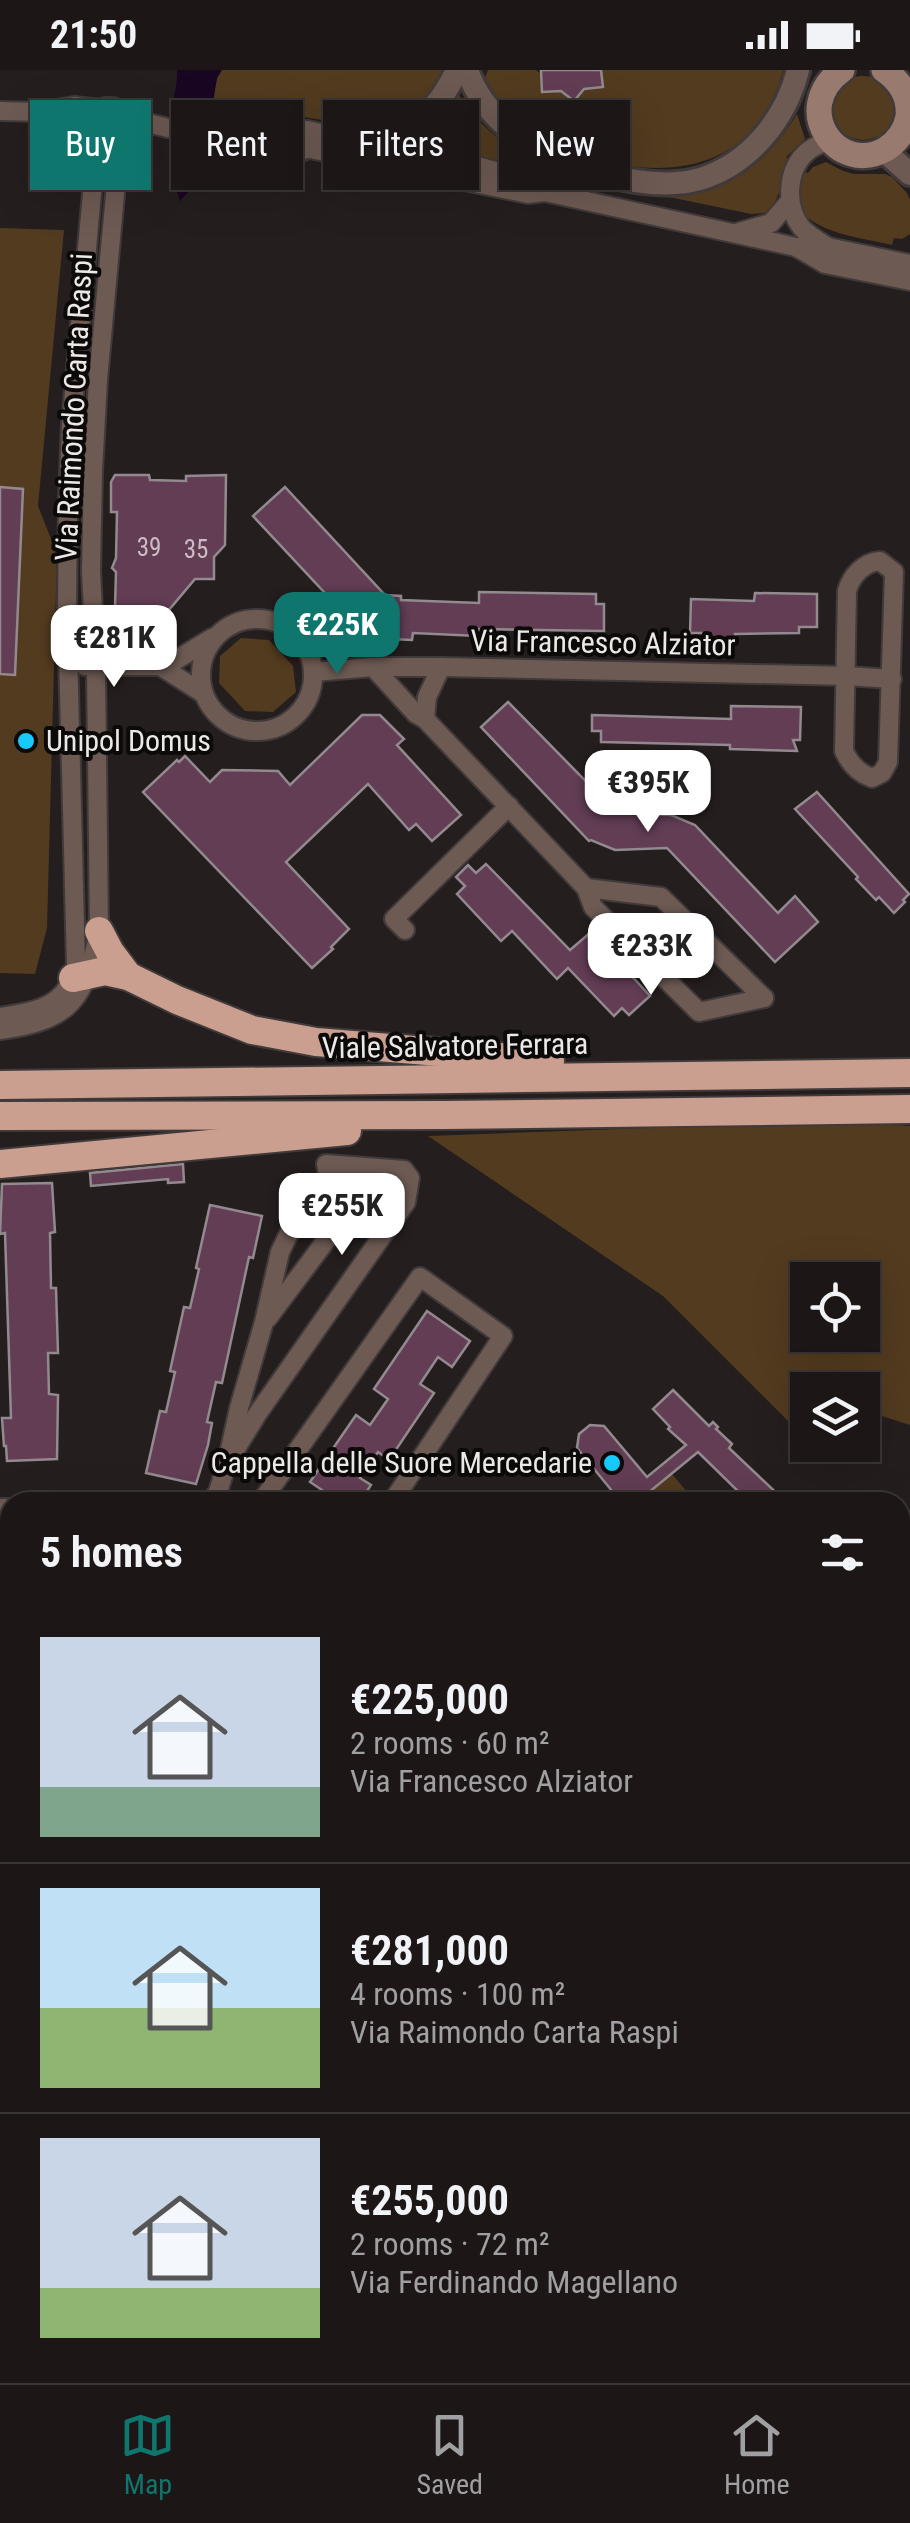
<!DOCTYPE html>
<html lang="en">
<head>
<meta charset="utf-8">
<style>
  :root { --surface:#1c1616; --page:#292323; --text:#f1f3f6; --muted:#a09fa1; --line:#3a3535; --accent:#0f766e }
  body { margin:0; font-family:"Roboto Condensed",sans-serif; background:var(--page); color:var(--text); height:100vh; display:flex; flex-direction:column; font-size:38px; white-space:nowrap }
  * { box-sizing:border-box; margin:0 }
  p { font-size:32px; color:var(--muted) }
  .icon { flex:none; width:55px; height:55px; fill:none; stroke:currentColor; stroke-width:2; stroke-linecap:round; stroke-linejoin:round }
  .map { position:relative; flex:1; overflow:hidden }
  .drawer { position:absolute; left:0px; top:1422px; width:910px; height:892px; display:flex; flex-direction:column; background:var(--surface); border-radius:30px 30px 0 0; box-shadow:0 10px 40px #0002,0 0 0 2px var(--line) }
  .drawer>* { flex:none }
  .top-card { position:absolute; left:30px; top:30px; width:850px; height:90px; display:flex; gap:20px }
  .tools { position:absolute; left:790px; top:1192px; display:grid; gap:20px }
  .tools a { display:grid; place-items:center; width:90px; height:90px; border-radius:0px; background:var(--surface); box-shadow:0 10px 40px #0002,0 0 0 2px var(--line); font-size:50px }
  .price { position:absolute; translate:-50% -85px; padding:0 22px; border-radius:20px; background:#fff; color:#222; font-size:32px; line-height:65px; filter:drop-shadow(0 2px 5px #0008) }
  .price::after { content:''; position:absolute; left:50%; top:60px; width:30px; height:22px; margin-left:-15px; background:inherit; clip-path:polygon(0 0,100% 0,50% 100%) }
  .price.current { background:var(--accent); color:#fff }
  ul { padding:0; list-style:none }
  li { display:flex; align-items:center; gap:30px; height:250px; padding:0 40px }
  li+li { border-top:2px solid var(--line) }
  li span { display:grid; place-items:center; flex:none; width:280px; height:200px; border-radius:0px; color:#555 }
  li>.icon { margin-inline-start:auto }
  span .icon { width:120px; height:120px; fill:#fffc; stroke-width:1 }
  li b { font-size:42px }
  h2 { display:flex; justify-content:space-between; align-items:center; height:120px; padding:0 40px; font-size:42px }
  .pill { padding:0 35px; border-radius:0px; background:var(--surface); box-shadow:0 10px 40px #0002,0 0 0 2px var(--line); font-size:35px; line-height:90px }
  .pill.current { background:var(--accent); color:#fff }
  .status { display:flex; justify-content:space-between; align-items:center; height:70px; padding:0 50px; background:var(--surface); direction:ltr }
  .status svg { height:28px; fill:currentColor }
  .menu { display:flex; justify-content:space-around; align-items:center; height:140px; border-top:2px solid var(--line); background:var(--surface); font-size:28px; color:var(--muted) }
  .menu a { display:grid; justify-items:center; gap:5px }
  .menu .current { color:var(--accent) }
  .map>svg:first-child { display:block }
</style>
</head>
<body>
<div class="status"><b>21:50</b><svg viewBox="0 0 49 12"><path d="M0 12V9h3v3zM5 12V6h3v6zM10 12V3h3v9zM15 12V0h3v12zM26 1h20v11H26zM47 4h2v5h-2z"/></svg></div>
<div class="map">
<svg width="910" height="2313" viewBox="0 0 910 2313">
  <rect width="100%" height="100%" fill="#251e1e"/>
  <g fill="#523b1f" fill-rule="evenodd">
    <path d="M222,0H444C434,32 408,52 376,59L274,42L212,39L217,8Z"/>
    <path d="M488,0H536L541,4L543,22L561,21L574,31L584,19L602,17L601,0H783C759,94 678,112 594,89C575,84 538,72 523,61C508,49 495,30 482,15Z"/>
    <circle cx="863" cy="38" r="32"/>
    <path d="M455,17C471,51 500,69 529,92L528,97L409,71V67Z"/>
    <path d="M797,44L805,69L786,87L790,90C779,109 783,130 765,143L751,144L669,127C730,122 766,94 797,44Z"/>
    <path d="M826,92L843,101L854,104H885L892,107L907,123L910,130V164L902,169L894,168L892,175C865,168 807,163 798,133C795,123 800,111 802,101L808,103L813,97Z"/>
    <path d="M0,158L64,160L38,436L57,484L47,858L35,904L0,903Z"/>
    <path d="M241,568L269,570L293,596L296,622L273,642L245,641L219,613L220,586Z"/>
    <path d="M869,1050L886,1054L910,1056V1355L863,1340L862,1320H808L807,1370L663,1226L428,1066ZM808,1210H862V1265H808Z"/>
    <path d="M672,1404L693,1429L689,1432H637Z"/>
    <path d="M10,1672V2002L0,2017V1673Z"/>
    <path d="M910,2189V2313H722L734,2305H900V2196Z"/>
  </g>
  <path fill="#190623" d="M177,0H222L217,8C209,47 210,103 180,131C170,98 170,75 172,41C173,27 178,14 177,0Z"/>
  <g fill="#623d54" stroke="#928a8f" stroke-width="2.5">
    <path d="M541,0H601L603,17L584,19L574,31L561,21L542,22Z"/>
    <path d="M115,405H149L150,410L186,411V406L226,405L225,475L214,487V509H195L168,541L155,552H136L115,537L116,502L112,498L116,488L117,442H111V412Z"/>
    <path d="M0,417L23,419L15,605L0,604Z"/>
    <path d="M285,417L385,525L401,526V530L479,533V522L596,524V534H604V561L479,559L478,566L413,563L412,570L367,568L368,553H353L253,446Z"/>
    <path d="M755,523L817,524V557H799V563L735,564V570L709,571V563H690L691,529L754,531Z"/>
    <path d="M508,632L617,743L671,745L695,755L778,843L795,826L818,852L775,892L667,778L615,780L591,770L589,771L481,657Z"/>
    <path d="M731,636L801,637L800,670H793L797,681L730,679V675L601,672V661H592V645L731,649Z"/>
    <path d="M362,645H380L404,669L397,675L461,745L432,771L416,754L409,760L368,714L286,792L349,859L331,877L333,879L312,898L143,722L177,690L179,692L185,686L210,712L222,700L278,701L290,715Z"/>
    <path d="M817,722L909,824L903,830L905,832L894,843L879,827L876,830L856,809L858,807L795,739Z"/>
    <path d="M486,794L570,880L591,862L650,926L629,945L622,938L614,946L568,898L557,909L512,861L501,871L457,824L465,816L456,807L468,795L476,803Z"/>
    <path d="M183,1094L184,1112L168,1113V1109L91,1116L90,1103Z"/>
    <path d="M52,1113L55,1162L50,1163L51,1218H56L58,1283H48L49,1324L58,1325L57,1389L7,1391L6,1376H4L2,1348H11L5,1163L0,1164L2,1114Z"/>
    <path d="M210,1135L262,1146L253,1188L249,1187L222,1313L216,1312L207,1352L212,1353L208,1375L196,1414L146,1403L160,1341L166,1342L175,1302L170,1301L184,1237L190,1238L199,1199L196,1198Z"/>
    <path d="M427,1241L470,1271L452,1297L438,1287L420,1314L434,1323L389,1390L378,1382L360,1408L371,1415L360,1432H317L325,1422L310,1412L356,1345L370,1355L388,1329L374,1319Z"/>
    <path d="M673,1320L709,1356L713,1352L718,1357L716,1359L732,1374L729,1378L786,1432H749L698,1382L637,1432H621L577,1378L579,1364L590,1355L604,1356L647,1407L686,1375L668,1359L670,1357L653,1339Z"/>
  </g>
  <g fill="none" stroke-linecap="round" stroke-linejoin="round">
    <defs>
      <g id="minor">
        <circle cx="109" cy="60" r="23"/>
        <path d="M0,41L39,42L74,36L101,39"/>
        <path d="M39,42L77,58L87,64"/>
        <path d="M128,48L168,58L273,67L296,76L528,124L545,122L796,177H828L910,194"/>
        <path d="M274,67L307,60L336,66"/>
        <path d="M372,73L477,96L531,111L545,122"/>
        <path d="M739,162L771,153L790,131"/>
        <path d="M796,177L825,194L910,211"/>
        <path d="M828,177C819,171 808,165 801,157C785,136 786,99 808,81C814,76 823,73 830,69"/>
        <path d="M880,491L894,502L888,692L882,703L872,708C858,703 850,694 844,681L847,521C851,506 864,492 880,491Z"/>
        <circle cx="257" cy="605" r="56"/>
        <path d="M85,596H160L204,624"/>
        <path d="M160,596L176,590L212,568"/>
        <path d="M373,597L416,644L425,649L586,818L593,837L699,942L764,928"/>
        <path d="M314,602L373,597H441L847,606L892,609"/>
        <path d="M425,649L427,627L441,597"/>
        <path d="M586,818L661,827L764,928"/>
        <path d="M405,860L394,849L509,736"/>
        <path d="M0,947C35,941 67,938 76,896L67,542L68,430L71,355L96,79"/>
        <path d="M0,960C71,951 86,928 99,861L96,597L91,502L93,401L98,310L119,81"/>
        <path d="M268,1248L354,1133L362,1097"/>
        <path d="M210,1432L218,1422L227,1393L239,1338L264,1252L280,1182L295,1151L325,1120L329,1110L326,1094L404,1100L410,1108L406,1132L258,1343L227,1393"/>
        <path d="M261,1432L420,1207L503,1266L392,1432"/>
        <path d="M0,1438H10"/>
        <path d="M900,1597L910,1586"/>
        <path d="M0,1642H10"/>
        <path d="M900,1727L910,1733"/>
        <path d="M900,1796L910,1781"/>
        <path d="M0,2071L10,2056"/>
        <path d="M86,2313L91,2305"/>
        <path d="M373,2313L378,2305"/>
        <path d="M556,2313L563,2305"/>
      </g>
      <g id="tertiary">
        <path d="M467,0C476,26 495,49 518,66C561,97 647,124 700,109C750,94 786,48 798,0"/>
        <path d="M303,78C322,68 329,76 348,76C402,74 435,47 457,0"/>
        <path d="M883,80L910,104"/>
      </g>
      <path id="secondary" d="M842,0C789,39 838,107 886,79C898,71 905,61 908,47C910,26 900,11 884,0"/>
      <g id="trunk">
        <path d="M99,861L110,882L128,906"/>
        <path d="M73,908L105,901L128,906L177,930L252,960L316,972L550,991"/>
        <path d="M0,1015L910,1003"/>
        <path d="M0,1046L444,1045L910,1039"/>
        <path d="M0,1094L347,1061"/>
      </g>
    </defs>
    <use href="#minor" stroke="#413a3a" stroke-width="22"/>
    <use href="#tertiary" stroke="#413a3a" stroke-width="28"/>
    <use href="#secondary" stroke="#413a3a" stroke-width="30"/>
    <use href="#trunk" stroke="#413a3a" stroke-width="32"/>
    <use href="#minor" stroke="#6d5a53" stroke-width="18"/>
    <use href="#tertiary" stroke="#6d5a53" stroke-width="22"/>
    <use href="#secondary" stroke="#987a6f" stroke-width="25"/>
    <use href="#trunk" stroke="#ca9f8f" stroke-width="28"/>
  </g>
  <g fill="#16cafb" stroke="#0c0909" stroke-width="4">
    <circle cx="26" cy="671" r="10"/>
    <circle cx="612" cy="1393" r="10"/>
  </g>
  <g text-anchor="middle" stroke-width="8" stroke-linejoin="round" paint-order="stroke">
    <g font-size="25" fill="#cabdc3">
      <text x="149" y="486">39</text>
      <text x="196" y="488">35</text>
    </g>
    <g font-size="30" fill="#ede8e8" stroke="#0c0909">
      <text transform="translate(74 337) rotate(-87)" y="10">Via Raimondo Carta Raspi</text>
      <text transform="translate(603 573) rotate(1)" y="10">Via Francesco Alziator</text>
      <text transform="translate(455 976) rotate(-1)" y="10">Viale Salvatore Ferrara</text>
    </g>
    <g font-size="30" fill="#ede8e8" stroke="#0c0909" text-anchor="start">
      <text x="46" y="681">Unipol Domus</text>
      <text x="592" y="1403" text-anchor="end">Cappella delle Suore Mercedarie</text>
    </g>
  </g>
</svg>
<div class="tools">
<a><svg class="icon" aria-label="locate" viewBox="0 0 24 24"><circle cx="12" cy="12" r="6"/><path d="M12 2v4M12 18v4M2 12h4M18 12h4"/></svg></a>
<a><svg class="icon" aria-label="layers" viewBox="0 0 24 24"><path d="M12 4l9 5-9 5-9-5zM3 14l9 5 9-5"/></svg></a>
</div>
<b class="price current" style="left:337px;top:607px">€225K</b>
<b class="price" style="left:114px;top:620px">€281K</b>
<b class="price" style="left:648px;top:765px">€395K</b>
<b class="price" style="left:651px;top:928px">€233K</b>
<b class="price" style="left:342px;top:1188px">€255K</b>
<div class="top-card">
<a class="pill current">Buy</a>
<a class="pill">Rent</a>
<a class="pill">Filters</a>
<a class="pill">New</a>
</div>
<section class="drawer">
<h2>5 homes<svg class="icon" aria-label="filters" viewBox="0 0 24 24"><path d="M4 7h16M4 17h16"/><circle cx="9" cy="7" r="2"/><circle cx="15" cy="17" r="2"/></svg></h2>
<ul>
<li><span style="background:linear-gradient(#c9d6e8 75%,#7fa58c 0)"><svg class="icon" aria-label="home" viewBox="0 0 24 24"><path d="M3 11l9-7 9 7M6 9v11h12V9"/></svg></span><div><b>€225,000</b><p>2 rooms · 60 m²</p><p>Via Francesco Alziator</p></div></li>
<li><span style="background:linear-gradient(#bfe0f5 60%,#8fb573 0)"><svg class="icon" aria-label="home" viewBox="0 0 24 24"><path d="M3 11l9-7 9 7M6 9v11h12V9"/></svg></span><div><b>€281,000</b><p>4 rooms · 100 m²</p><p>Via Raimondo Carta Raspi</p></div></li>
<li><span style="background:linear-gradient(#c9d6e8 75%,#8fb573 0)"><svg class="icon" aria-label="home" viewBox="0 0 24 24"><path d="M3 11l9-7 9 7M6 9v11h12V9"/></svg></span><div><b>€255,000</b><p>2 rooms · 72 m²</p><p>Via Ferdinando Magellano</p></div></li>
</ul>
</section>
</div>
<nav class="menu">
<a class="current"><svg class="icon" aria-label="map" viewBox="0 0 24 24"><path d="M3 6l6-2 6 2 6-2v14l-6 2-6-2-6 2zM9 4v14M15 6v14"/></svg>Map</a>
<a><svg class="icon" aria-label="saved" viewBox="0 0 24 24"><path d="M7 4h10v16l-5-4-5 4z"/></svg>Saved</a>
<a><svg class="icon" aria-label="home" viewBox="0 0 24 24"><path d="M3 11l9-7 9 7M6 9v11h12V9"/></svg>Home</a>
</nav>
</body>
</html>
